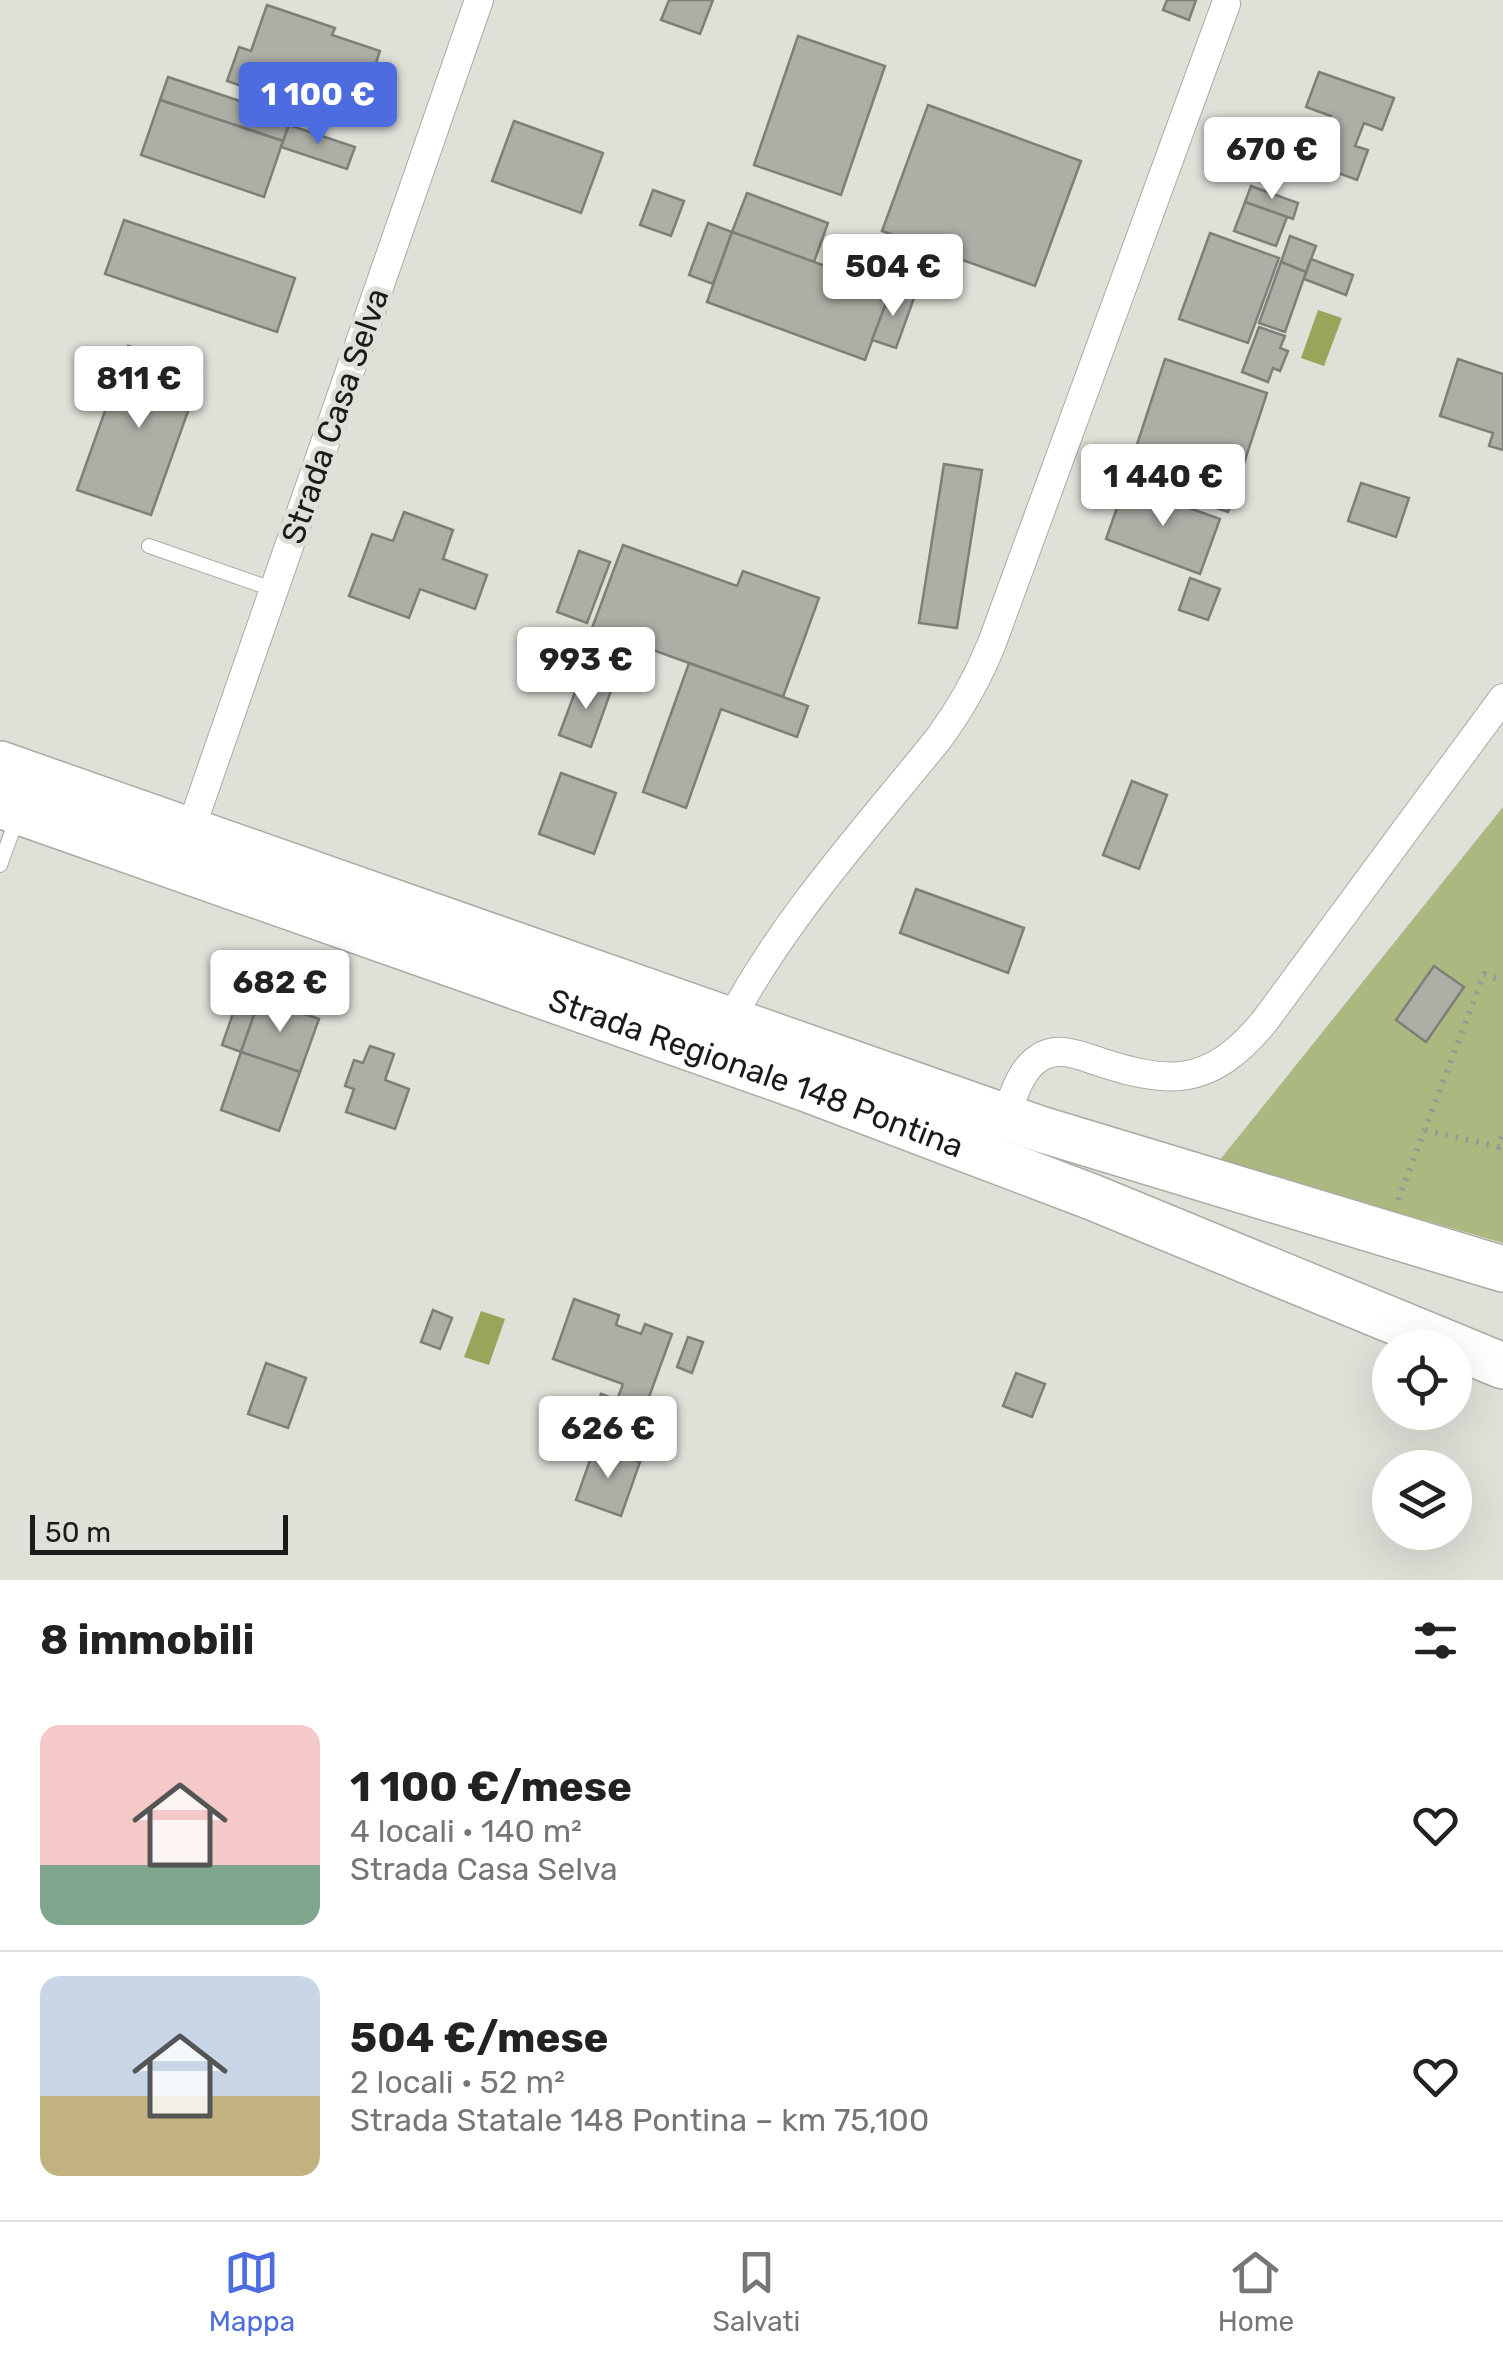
<!DOCTYPE html>
<html lang="it">
<head>
<meta charset="utf-8">
<style>
  :root { --surface:#fff; --page:#f6f6f6; --text:#222; --muted:#767676; --line:#e0e0e0; --accent:#4c6ce0 }
  body { margin:0; font-family:Rubik,sans-serif; background:var(--page); color:var(--text); height:100vh; display:flex; flex-direction:column; font-size:38px; white-space:nowrap }
  * { box-sizing:border-box; margin:0 }
  p { font-size:32px; color:var(--muted) }
  .icon { flex:none; width:55px; height:55px; fill:none; stroke:currentColor; stroke-width:2; stroke-linecap:round; stroke-linejoin:round }
  .map { position:relative; height:1580px; overflow:hidden }
  .details { display:flex; flex-direction:column; background:var(--surface); flex:1 }
  .details>* { flex:none }
  .fabs { position:absolute; left:1372px; top:1330px; display:grid; gap:20px }
  .fabs a { display:grid; place-items:center; width:100px; height:100px; border-radius:50%; background:var(--surface); box-shadow:0 10px 40px #0002; font-size:50px }
  .scale { position:absolute; left:30px; bottom:25px; width:258px; box-sizing:border-box; padding-left:10px; border:5px solid #1b1b19; border-top:0; font-size:28px; line-height:35px; white-space:nowrap; color:#1b1b19; -webkit-text-stroke:8px #dfe1d9; paint-order:stroke }
  .price { position:absolute; translate:-50% -85px; padding:0 22px; border-radius:10px; background:#fff; color:#222; font-size:32px; line-height:65px; filter:drop-shadow(0 2px 5px #0008) }
  .price::after { content:''; position:absolute; left:50%; top:60px; width:30px; height:22px; margin-left:-15px; background:inherit; clip-path:polygon(0 0,100% 0,50% 100%) }
  .price.current { background:var(--accent); color:#fff }
  ul { padding:0; list-style:none }
  li { display:flex; align-items:center; gap:30px; height:250px; padding:0 40px }
  li+li { border-top:2px solid var(--line) }
  li span { display:grid; place-items:center; flex:none; width:280px; height:200px; border-radius:20px; color:#555 }
  li>.icon { margin-inline-start:auto }
  span .icon { width:120px; height:120px; fill:#fffc; stroke-width:1 }
  li b { font-size:42px }
  h2 { display:flex; justify-content:space-between; align-items:center; height:120px; padding:0 40px; font-size:42px }
  .dock { display:flex; justify-content:space-around; align-items:center; height:140px; border-top:2px solid var(--line); background:var(--surface); font-size:28px; color:var(--muted) }
  .dock a { display:grid; justify-items:center; gap:5px }
  .dock .current { color:var(--accent) }
  .map>svg:first-child { display:block }
</style>
</head>
<body>
<div class="map">
<svg width="1503" height="1580" viewBox="0 0 1503 1580">
  <rect width="100%" height="100%" fill="#dfe1d9"/>
  <path fill="#abb880" d="M1503,807V1243L1219,1161Z"/>
  <g fill="#97a65a">
    <path d="M1318,310L1342,318L1324,366L1301,358Z"/>
    <path d="M481,1311L505,1319L489,1365L464,1357Z"/>
  </g>
  <g fill="#adafa7" stroke="#7d7f78" stroke-width="2.5">
    <path d="M669,0H713L700,34L661,20Z"/>
    <path d="M1167,0H1196L1189,20L1163,10Z"/>
    <path d="M267,5L335,28L332,35L380,51L369,84L361,82L348,122L227,81L239,47L251,51Z"/>
    <path d="M798,36L885,66L841,195L754,165Z"/>
    <path d="M1319,72L1394,98L1382,130L1364,123L1355,146L1368,150L1357,180L1303,160L1314,130L1324,134L1331,116L1306,107Z"/>
    <path d="M168,77L291,118L283,141L160,100Z"/>
    <path d="M160,100L283,141L264,197L141,155Z"/>
    <path d="M928,105L1081,161L1035,286L882,231Z"/>
    <path d="M514,121L603,153L581,213L492,181Z"/>
    <path d="M289,125L355,147L347,169L281,147Z"/>
    <path d="M1251,186L1298,203L1293,219L1245,202Z"/>
    <path d="M653,190L684,201L671,236L640,225Z"/>
    <path d="M747,193L828,223L814,262L732,232Z"/>
    <path d="M1245,202L1287,217L1276,246L1234,231Z"/>
    <path d="M124,220L295,278L277,332L105,274Z"/>
    <path d="M708,223L732,232L713,284L689,275Z"/>
    <path d="M732,232L891,290L865,360L707,302Z"/>
    <path d="M1210,233L1279,258L1248,343L1179,319Z"/>
    <path d="M1290,236L1316,246L1306,272L1281,262Z"/>
    <path d="M1311,259L1353,275L1346,295L1304,279Z"/>
    <path d="M1281,262L1306,272L1285,332L1259,323Z"/>
    <path d="M891,290L914,298L896,348L872,340Z"/>
    <path d="M1259,327L1285,336L1280,348L1288,351L1280,371L1273,368L1268,382L1242,372Z"/>
    <path d="M128,346L202,372L151,515L77,490Z"/>
    <path d="M1165,359L1267,393L1228,512L1126,478Z"/>
    <path d="M1458,359L1503,374V450L1489,446L1493,433L1440,416Z"/>
    <path d="M944,464L982,470L957,628L919,623Z"/>
    <path d="M1361,483L1409,498L1396,537L1348,521Z"/>
    <path d="M1125,485L1220,519L1200,574L1106,539Z"/>
    <path d="M404,512L453,530L443,559L487,575L475,609L420,589L409,618L349,596L372,534L393,541Z"/>
    <path d="M623,545L737,586L743,571L819,598L783,697L592,628Z"/>
    <path d="M579,551L610,562L587,623L557,612Z"/>
    <path d="M1190,578L1220,589L1208,620L1179,610Z"/>
    <path d="M689,663L808,706L797,737L721,709L686,808L643,792Z"/>
    <path d="M581,676L612,688L591,747L559,735Z"/>
    <path d="M561,773L616,793L594,854L539,834Z"/>
    <path d="M1132,781L1167,795L1139,869L1103,855Z"/>
    <path d="M916,889L1024,928L1008,973L900,933Z"/>
    <path d="M252,958L282,969L272,998L242,988Z"/>
    <path d="M1434,966L1464,987L1426,1042L1396,1020Z"/>
    <path d="M242,988L261,994L241,1052L222,1045Z"/>
    <path d="M260,998L319,1019L300,1072L241,1052Z"/>
    <path d="M370,1046L394,1054L385,1080L409,1089L395,1129L346,1112L354,1089L345,1086L354,1060L363,1063Z"/>
    <path d="M241,1052L300,1072L279,1131L221,1110Z"/>
    <path d="M574,1299L619,1315L616,1325L641,1334L645,1324L672,1334L642,1416L655,1421L640,1462L573,1438L584,1408L595,1412L601,1394L617,1400L623,1384L553,1359Z"/>
    <path d="M433,1310L452,1318L440,1349L421,1342Z"/>
    <path d="M688,1337L703,1342L692,1373L677,1367Z"/>
    <path d="M266,1363L306,1378L288,1428L248,1414Z"/>
    <path d="M1016,1373L1045,1384L1032,1417L1003,1406Z"/>
    <path d="M595,1446L640,1462L621,1516L576,1500Z"/>
  </g>
  <g fill="none" stroke-linecap="round" stroke-linejoin="round">
    <defs>
      <g id="lane">
        <path d="M149,546L275,590"/>
        <path d="M0,865L17,818"/>
      </g>
      <g id="street">
        <path d="M190,831L479,0"/>
        <path d="M730,1021C785,917 866,829 939,738C961,708 978,678 992,643L1226,4"/>
        <path d="M1005,1117C1013,1097 1020,1070 1039,1058C1055,1047 1074,1053 1091,1059C1168,1085 1208,1089 1264,1022L1503,698"/>
      </g>
      <g id="primary">
        <path d="M0,764L1040,1129L1503,1269"/>
        <path id="s1" d="M0,805L807,1089L1092,1197L1503,1366"/>
      </g>
    </defs>
    <use href="#lane" stroke="#aaaca4" stroke-width="16"/>
    <use href="#street" stroke="#aaaca4" stroke-width="30"/>
    <use href="#primary" stroke="#aaaca4" stroke-width="48"/>
    <g stroke="#979993" stroke-width="6" stroke-dasharray="2.5 8" stroke-linecap="butt">
      <path d="M1425,1130L1499,1147L1503,1130"/>
      <path d="M1398,1200L1484,974L1503,981"/>
    </g>
    <use href="#lane" stroke="#fff" stroke-width="14"/>
    <use href="#street" stroke="#fff" stroke-width="28"/>
    <use href="#primary" stroke="#fff" stroke-width="45"/>
  </g>
  <g text-anchor="middle" stroke-width="10" stroke-linejoin="round" paint-order="stroke">
    <g font-size="32" fill="#1b1b19" stroke="#dfe1d9">
      <text transform="translate(335 416) rotate(-71)" y="11">Strada Casa Selva</text>
      <text dy="11" stroke="none"><textPath href="#s1" startOffset="802">Strada Regionale 148 Pontina</textPath></text>
    </g>
  </g>
</svg>
<div class="fabs">
<a><svg class="icon" aria-label="locate" viewBox="0 0 24 24"><circle cx="12" cy="12" r="6"/><path d="M12 2v4M12 18v4M2 12h4M18 12h4"/></svg></a>
<a><svg class="icon" aria-label="layers" viewBox="0 0 24 24"><path d="M12 4l9 5-9 5-9-5zM3 14l9 5 9-5"/></svg></a>
</div>
<div class="scale">50 m</div>
<b class="price current" style="left:318px;top:147px">1 100 €</b>
<b class="price" style="left:1272px;top:202px">670 €</b>
<b class="price" style="left:893px;top:319px">504 €</b>
<b class="price" style="left:139px;top:431px">811 €</b>
<b class="price" style="left:1163px;top:529px">1 440 €</b>
<b class="price" style="left:586px;top:712px">993 €</b>
<b class="price" style="left:280px;top:1035px">682 €</b>
<b class="price" style="left:608px;top:1481px">626 €</b>
</div>
<section class="details">
<h2>8 immobili<svg class="icon" aria-label="filters" viewBox="0 0 24 24"><path d="M4 7h16M4 17h16"/><circle cx="9" cy="7" r="2"/><circle cx="15" cy="17" r="2"/></svg></h2>
<ul>
<li><span style="background:linear-gradient(#f6c9c9 70%,#7fa58c 0)"><svg class="icon" aria-label="home" viewBox="0 0 24 24"><path d="M3 11l9-7 9 7M6 9v11h12V9"/></svg></span><div><b>1 100 €/mese</b><p>4 locali · 140 m²</p><p>Strada Casa Selva</p></div><svg class="icon" aria-label="heart" viewBox="0 0 24 24"><path d="M12 20l-8-8c-3-5 5-10 8-4 3-6 11-1 8 4z"/></svg></li>
<li><span style="background:linear-gradient(#c9d6e8 60%,#c2b280 0)"><svg class="icon" aria-label="home" viewBox="0 0 24 24"><path d="M3 11l9-7 9 7M6 9v11h12V9"/></svg></span><div><b>504 €/mese</b><p>2 locali · 52 m²</p><p>Strada Statale 148 Pontina – km 75,100</p></div><svg class="icon" aria-label="heart" viewBox="0 0 24 24"><path d="M12 20l-8-8c-3-5 5-10 8-4 3-6 11-1 8 4z"/></svg></li>
</ul>
</section>
<nav class="dock">
<a class="current"><svg class="icon" aria-label="map" viewBox="0 0 24 24"><path d="M3 6l6-2 6 2 6-2v14l-6 2-6-2-6 2zM9 4v14M15 6v14"/></svg>Mappa</a>
<a><svg class="icon" aria-label="saved" viewBox="0 0 24 24"><path d="M7 4h10v16l-5-4-5 4z"/></svg>Salvati</a>
<a><svg class="icon" aria-label="home" viewBox="0 0 24 24"><path d="M3 11l9-7 9 7M6 9v11h12V9"/></svg>Home</a>
</nav>
</body>
</html>
